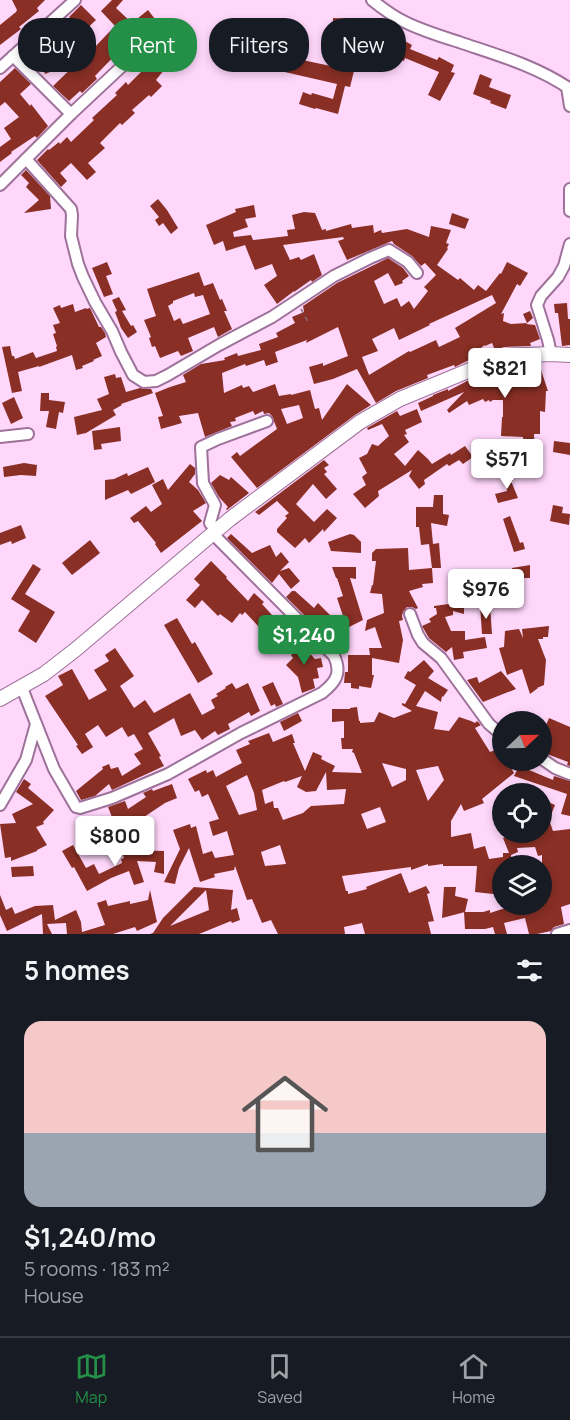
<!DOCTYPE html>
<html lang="en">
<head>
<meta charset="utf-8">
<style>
  :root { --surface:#171b24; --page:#242831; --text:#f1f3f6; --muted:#9ea1a6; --line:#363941; --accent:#248f46 }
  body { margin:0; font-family:Manrope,sans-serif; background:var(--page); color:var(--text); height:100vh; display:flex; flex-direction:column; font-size:22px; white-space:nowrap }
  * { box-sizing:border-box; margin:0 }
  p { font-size:20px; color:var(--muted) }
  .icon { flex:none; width:33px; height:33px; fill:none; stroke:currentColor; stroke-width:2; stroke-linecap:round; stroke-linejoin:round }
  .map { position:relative; height:934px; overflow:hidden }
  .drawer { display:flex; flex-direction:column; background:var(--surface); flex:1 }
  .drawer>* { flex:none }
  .hud { position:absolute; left:18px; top:18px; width:534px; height:54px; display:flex; gap:12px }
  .needle { width:39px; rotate:68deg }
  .buttons { position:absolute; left:492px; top:711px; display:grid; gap:12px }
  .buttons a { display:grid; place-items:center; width:60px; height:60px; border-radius:50%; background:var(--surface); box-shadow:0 3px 9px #0003; font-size:30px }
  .price { position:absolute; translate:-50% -51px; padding:0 14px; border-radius:6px; background:#fff; color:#222; font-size:20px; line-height:39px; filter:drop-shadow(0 2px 3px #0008) }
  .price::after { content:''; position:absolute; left:50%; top:36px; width:18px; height:14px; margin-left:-9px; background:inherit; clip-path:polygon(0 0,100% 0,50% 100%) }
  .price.selected { background:var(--accent); color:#fff }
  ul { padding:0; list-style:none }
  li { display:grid; align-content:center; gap:12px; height:318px; padding:0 24px }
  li+li { border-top:2px solid var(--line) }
  li span { display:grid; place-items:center; height:186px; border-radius:18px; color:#555 }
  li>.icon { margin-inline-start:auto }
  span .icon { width:108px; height:108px; fill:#fffc; stroke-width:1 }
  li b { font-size:26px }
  h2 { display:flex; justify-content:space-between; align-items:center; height:72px; padding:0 24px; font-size:26px }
  .tag { padding:0 21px; border-radius:24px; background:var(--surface); box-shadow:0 3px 9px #0003; font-size:21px; line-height:54px }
  .tag.selected { background:var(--accent); color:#fff }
  .tabs { display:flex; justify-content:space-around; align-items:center; height:84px; border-top:2px solid var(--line); background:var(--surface); font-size:16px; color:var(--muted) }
  .tabs a { display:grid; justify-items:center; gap:3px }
  .tabs .selected { color:var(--accent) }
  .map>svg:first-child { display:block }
</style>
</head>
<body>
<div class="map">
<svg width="570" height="934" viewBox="0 0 570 934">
  <rect width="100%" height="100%" fill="#ffd7fb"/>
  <g fill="#892f25" fill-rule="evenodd">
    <path d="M12,0H45L37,8L39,11L19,27L21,29L0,45V25L16,12L17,10Z"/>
    <path d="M112,0H123L116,8L132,23L148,10L155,19L138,33L139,35L125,47L128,49L122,55L119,51L95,76L97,79L82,93L80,91L69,101L53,86L80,60L45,74L41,64L36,68L27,60L29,59L26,55L33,49L36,52L53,36L54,37L71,19L69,17L81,5L96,20L80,35L93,49L115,26L101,11Z"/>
    <path d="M333,18L355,19L354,46L332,45Z"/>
    <path d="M392,34L412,45L410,49L437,60L439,57L454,65L451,72L455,73L440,101L428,95L439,72L405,58L404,61L383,50Z"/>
    <path d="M283,36L297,40L293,58L354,71L350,87L345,86L338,114L316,108L315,109L299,104L303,92L311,95L312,93L333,99L337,84L276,70Z"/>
    <path d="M154,47L164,56L156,65L164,70L156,80L162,86L151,97L149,95L132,110L135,113L122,125L120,123L100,143L105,148L88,163L96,172L87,180L71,163L60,173L67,181L61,187L37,160L48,149L49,150L59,142L60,144L67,137L71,142L94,120L92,118L117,95L115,93L126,82L128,85L148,65L141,59Z"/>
    <path d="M15,68L31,84L20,94L30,106L31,104L48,126L37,138L35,136L11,152L12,153L0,162V147L11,139L4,128L19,117L5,102L0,106V82Z"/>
    <path d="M480,74L492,79L489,87L511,95L506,109L490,103L491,101L473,94Z"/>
    <path d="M26,170L50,196L51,209L24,213L39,200L26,187L29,183L21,175Z"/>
    <path d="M158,199L167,210L178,228L171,234L163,223L159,226L155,220L159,217L150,206Z"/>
    <path d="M254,205L256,217L245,219L248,227L233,232L234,237L251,235L253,240L288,236L287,230L295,229L292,215L304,212L315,213L322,230L326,229V231L351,224L352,228L373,225L374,233L381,230L382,233L407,229L429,237L431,226L451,230L446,243L449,244L447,248L448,249L437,265L458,280L460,278L474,290L478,285L486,291L500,273L501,274L507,262L528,273L520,286L517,284L501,314L504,313L503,321L511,324L527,323L523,314L530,311L533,318L526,324L535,325L540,339L530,343L531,346L504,347L495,350L492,343L485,346V345L471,355L472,357L471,358V359L455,367L454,365L427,375L428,378L396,391L376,403L357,369L333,379L314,384L309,367L323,363V366L348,356L338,327L306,343L307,340L275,352L278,362L266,366L264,360L246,366L245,364L222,373L224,393L242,385L243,388L249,386L253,392L275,384L279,396L291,394V395L310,390L315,409L319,408L322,420L347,384L371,405L355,415L257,488L231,457L237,452L240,456L277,429L272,416L269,413L264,414L263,411L255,415L253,411L235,418L236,421L230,422L232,426L205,437L198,413L179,416L182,423L161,429L158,417L163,416L155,393L170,387L186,382L183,375L201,364L225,360L224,358L237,353L238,356L261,350L259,344L278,337L276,333L295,323L292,317L304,312L303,306L337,283L374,265L388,258L403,268L409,276L402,281L403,283L395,286L388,273L374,281L384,304L397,298L401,307L409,301L414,309L428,291L424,287L436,275L425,263L421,266L412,256L394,244L392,241L347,260L338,241L344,239L343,237L283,245L290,260L299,257L301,260L314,254L322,275L312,282L311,280L294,292V291L277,304L264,285L277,276L272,264L255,270L245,245L226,251L223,241L214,245L206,225L236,212L235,209ZM492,295L496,303L455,328L460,337L439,347L436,340L410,352L409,351L369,375L362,357L378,351L372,339L394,328L399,340L430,325L429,324ZM299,405L303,418L287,424L281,409Z"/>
    <path d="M452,213L469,219L465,229L449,224Z"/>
    <path d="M107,262L112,274L106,276L113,294L104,297L92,268Z"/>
    <path d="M199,272L204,286L213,283L220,300L222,299L227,311H224L232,329L218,337L214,327L188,338L193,351L181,356L178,351L160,358L155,346L152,347L149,338L151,337L144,320L156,316L147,289ZM194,293L195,297L203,295L210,314L183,324L180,318L174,321L168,306L173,303V301Z"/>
    <path d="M119,297L126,310L122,311L131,326L133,325L137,332L128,338L121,328L115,312L117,311L112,300Z"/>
    <path d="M567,303L568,319H570V345L562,346L558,313H555L554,304Z"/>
    <path d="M73,304L75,312L86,308V309L90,308L99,327H101L105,333L106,337L96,343L102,356L93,360L94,361L82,366L83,368L76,370L72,355L39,367V366L18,372L22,391L12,393L2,347L10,346L12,356H14L15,359L33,352L36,358L57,351L56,347L57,346L53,334L56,333L53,325L60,323L53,308L60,305L61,308Z"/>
    <path d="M519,364V370L539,364L548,391H546L545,412L540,411V434H534L535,455H524L523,437L501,436L502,417H503V400H493L490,402L489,400L485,402L483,399L469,405L467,401L449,413L447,410L464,392L421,411L418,403L433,396V395L448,389V391L471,379L506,365Z"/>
    <path d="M115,374L116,378L121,377L126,392L140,388L145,389H151L153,393L121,404L122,405L113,410L116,415L86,433L77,435L74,417L102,410L97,399L109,394L104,377Z"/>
    <path d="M41,393H49V400L65,402L63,413L59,412L56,429L46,427L49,411H40Z"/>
    <path d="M14,397L23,418L11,424L2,403Z"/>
    <path d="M417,409L422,422L405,430L407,434L404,435L409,442L394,454L405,466L418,450L428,459L432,464L450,453L451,455L465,446L473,457L463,464L459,460L449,466L447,464L424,480L425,484L419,489L409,476L412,470L378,491L379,496L365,508L353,494L366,485L362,477L367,473L359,458L367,454L372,444L378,446L389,436L382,424L368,430L367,428L397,411L400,416Z"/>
    <path d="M120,427L121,441L101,444L102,449L94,450L92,431Z"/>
    <path d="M554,441L570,443V455L553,452Z"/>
    <path d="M324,460L329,465L324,468L327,472L324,474L337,489L326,499L313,484L296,504L314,522L327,509L337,518L324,532L323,529L309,543L305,538L295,548L277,532V529L287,518L285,516L289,513L277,501L259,515L255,512Z"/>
    <path d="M24,463L37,465L36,476L21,475L4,477L3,467Z"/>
    <path d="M190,464L195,468V474L189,482L198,490L206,503L193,511L202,521L161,553L155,544L156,543L138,521L134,523L130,518L146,506L151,512L162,504L152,485L163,479L168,490Z"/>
    <path d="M148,467L155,482L131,494L128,490L105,500V480L114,479L127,473L128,476Z"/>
    <path d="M511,470L513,481H511L518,498L498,503L495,494L507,491L504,472Z"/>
    <path d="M220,475L229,480L231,477L249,493L227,510L226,509L228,507L219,497L211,483Z"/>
    <path d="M434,495H443V514L449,515L447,526L431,523L433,544L439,543L441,568H432L429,544L421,545L419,527H416V507H433Z"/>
    <path d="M553,505L563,507L562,513L570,514L569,525L550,521Z"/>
    <path d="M510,516L520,543L523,542L525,549L514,552L503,519Z"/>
    <path d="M21,525L26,538L12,544L11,541L0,545V533Z"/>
    <path d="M231,534L252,553L270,545L276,557L281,552L289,562L280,571L289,568L300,581L291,589L279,574L272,583L227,538Z"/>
    <path d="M350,534L354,535L361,542V553L331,551L328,542Z"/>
    <path d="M90,540L100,553L72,575L62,563Z"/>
    <path d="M408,548L409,570L432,568L433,583L422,584L423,587L409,591L418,608L416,609L412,607H407L403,612L402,616L403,620L399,621L403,640L399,663L372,658V675H374L371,688L359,686V689L351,688V683H344L345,672H348V655H370L369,648H382L375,627L365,631L367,620L384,613L382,594L370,593L372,585H373L376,561H372V553L376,549Z"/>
    <path d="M211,561L227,577L226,578L248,601L254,593L264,602L262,604L272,615L267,620L278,632L273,637L261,625L259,627L245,612L242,615L240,613L232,623L220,614L218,616L202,600L195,608L186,600L200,585L194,579Z"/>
    <path d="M33,564L41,569L25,594L55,612L36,643L18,631L30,611L11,599Z"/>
    <path d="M530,565V578H514L512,568Z"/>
    <path d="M332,567H356V579L350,578L363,620L347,628L337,598L343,596L337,578H336Z"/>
    <path d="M292,591H295L314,608L318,603L332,617L319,630L286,597Z"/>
    <path d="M456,591H464V614L453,611V615L445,617L451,631H465V640L485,637L487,648L463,652L464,658L454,660L452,647L446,652L429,638L422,626L431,622L429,619L437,614L436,608H434V606L456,603Z"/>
    <path d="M480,605H490L492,634H482Z"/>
    <path d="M177,618L192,644L195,642L213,674L198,683L164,625Z"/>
    <path d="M549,626L548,637H543V639H538L546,660L544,685L537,688H538L530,694L522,669L507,675L499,648L504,647L505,631L519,629L523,638L522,629Z"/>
    <path d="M295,638L315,659L321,658L323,667L317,668L319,678L313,679L315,688L302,693L298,677L286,665L293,658L291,655L293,653L286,645Z"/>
    <path d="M115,648L134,676L120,686L134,708L145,700L154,713L190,693L202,715L215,708L211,700L218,696L216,694L226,688L225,687L232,683L236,689L248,683L260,711L251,716L249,712L228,724L230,729L218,735L215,731L202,740L195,730L181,736L174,718L148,733L161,756L159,757L164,766L112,790L109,784L95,796L81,800L76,791L103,769L102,767L109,764L111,769L118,767L122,776L141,764L134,754L143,749L134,734L128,737L122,727L106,737L98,725L85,734L93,747L82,754L76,746L78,745L45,696L63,685L58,676L72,669L89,700L107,690L94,670L109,661L105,655Z"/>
    <path d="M424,660L434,671L428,678L448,690L443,697L442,696L441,702L425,691L416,706L438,712L434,729L449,731L459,717L471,721L475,723L477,721L481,725L475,728L490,752L495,750L496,752L502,748V760H506L514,773L482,799L484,803L464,811L461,804L451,821V837L471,833L474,849L485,846L489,859L503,857V853H509L503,838L518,832H542V799L555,805L549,820L553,831L570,829V904L561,907L564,924L554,927L551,931L537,934H529L525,918L504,923L507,934H495L493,927L485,929H465L464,912H483L490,910V913L518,904H523L524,906L531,904H542V855L538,856L535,847L517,848L518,852L511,855L512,866H502V895L475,892L477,866H443V864L428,866V864L411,870V867L342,876L346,891H348V894L367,889L366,887L401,873L409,893L426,886L430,893L427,894L434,921L428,922L431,934H365L362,923L344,927L345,934H278L271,920L262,923L252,899L247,900L235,866L234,870L214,874L215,877L200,882L189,848L179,868L175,884L164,882L180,849L173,830L190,824L191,828L196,826L203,854L212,851L215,858L234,855L227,831L213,836L209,822L219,819L208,794L202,797L199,790L195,792L188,779L206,770L207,773L213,770L216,777L236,766L242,763L236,750L250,744L248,741L269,733L273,742L292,734L295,743H293L305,771L313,752L322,756L321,759L335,766L332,772L362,773L354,753L352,752L353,749H342L341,738H344V721L332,722V709H350V708L357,707L359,721H360V723L374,722L379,712L394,718L412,711L402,705V703L405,704L416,685L404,678L408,671L410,672ZM382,763L406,769V780L392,787ZM438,766L444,780L428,801L416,770ZM326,772L327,790L346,789L344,804L311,806L303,813L283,820L278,808H274L273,801L265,804L262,790L284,781L285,782L302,776L297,787L306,792L316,791ZM247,775L254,793L257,810L239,815L226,786ZM380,807L386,822L367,829L361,814ZM280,845L286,864L265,866L261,852Z"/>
    <path d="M501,671L516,689L483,702L467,680L477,677L479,683Z"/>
    <path d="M273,682L283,704L276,707L275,704L271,706L262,687Z"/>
    <path d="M298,713L302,721L284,731L280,722Z"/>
    <path d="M549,718L570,727V766L567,765L568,762L547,754L550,748L542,743V735Z"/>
    <path d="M522,761L531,766L529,770L553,780L554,776L570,781V816L561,814L567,794L514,776Z"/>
    <path d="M24,779L31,784L28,788L54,810L43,822L44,824L36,827L47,845L37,850V851L11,861V857L5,858L0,824L16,823L12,814L33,804L16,792Z"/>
    <path d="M172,784L177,798L165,803L138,821L147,834L133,844L126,834L104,843V841L94,846L89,838L93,835L92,834L115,825L108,807L125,801L128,809L146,797L143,793L152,789L153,791Z"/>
    <path d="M73,845L86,868L94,864L99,874L122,863L121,859L124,858L122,852L128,850L164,851V874L154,872L156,862L137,861L144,882L134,885L129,871L111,878L87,891L74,867L72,868L62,851Z"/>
    <path d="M33,866L34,876L12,877L11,867Z"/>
    <path d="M194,887L233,890L231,910L237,908L240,920L232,923L231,921L199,934H150L153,933L163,918ZM206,890L209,910L170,926Z"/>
    <path d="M444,887H456L455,896L468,899L465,912L442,918Z"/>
    <path d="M150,890L157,922L137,931L135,927L113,934H67L66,923L47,924L52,934H43L42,914L7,931L0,915V895L6,910L12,907L15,914L35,906L53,905L55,920L76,910L81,922L82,932L105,925L97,903L106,900L108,906L130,901V904L148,900Z"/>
  </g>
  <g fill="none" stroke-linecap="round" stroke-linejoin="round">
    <defs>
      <g id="minor">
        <path d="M372,0C382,8 391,15 403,21C420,30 440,36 459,42C497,55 537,66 570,89"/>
        <path d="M13,56L71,114"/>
        <path d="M0,68L75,0"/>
        <path d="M567,87L570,106"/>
        <path d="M26,159L71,209L72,215L71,236L78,264L83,277L95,302L112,331L121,352L133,375L144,382L156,381L168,375L219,345L272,317L334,276L370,258L389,250L408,262L417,273"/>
        <path d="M0,185L71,114L149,41"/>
        <path d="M570,189V211"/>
        <path d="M551,354L548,340L537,305L541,296L558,277L564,266L570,244"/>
        <path d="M0,437L28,434"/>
        <path d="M216,531L210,523L215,505L203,483L201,447L218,439L267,421"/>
        <path d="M410,614L418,635L423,643L441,658L489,724L502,735"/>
        <path d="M22,688L54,769L76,807L80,808L112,798L168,774L241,733L322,693C336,682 342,673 334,656L213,534"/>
        <path d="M542,759L555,768L570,774"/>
        <path d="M0,805L26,760L36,724"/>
        <path d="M557,934L570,930"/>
      </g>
      <path id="tertiary" d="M0,699L44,674L75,650L230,519L360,422L400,399L504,356L551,354L570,355"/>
    </defs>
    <use href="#minor" stroke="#9e719a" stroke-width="14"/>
    <use href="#tertiary" stroke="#9e719a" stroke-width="16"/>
    <path stroke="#826780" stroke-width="1.5" stroke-dasharray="4.5 4.5" stroke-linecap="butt" d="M301,309L308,322"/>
    <use href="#minor" stroke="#fff" stroke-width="10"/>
    <use href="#tertiary" stroke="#fff" stroke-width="14"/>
  </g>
</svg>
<div class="buttons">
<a><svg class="needle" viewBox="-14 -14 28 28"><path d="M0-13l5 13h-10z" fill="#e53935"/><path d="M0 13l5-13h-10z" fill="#9ea1a6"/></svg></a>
<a><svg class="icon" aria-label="locate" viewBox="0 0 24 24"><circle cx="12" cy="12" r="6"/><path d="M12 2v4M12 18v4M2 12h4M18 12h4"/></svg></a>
<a><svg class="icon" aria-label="layers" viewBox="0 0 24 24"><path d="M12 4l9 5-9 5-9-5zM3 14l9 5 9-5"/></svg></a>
</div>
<b class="price" style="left:505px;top:399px">$821</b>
<b class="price" style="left:507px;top:490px">$571</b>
<b class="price" style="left:486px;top:620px">$976</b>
<b class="price selected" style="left:304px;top:666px">$1,240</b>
<b class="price" style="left:115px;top:867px">$800</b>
<div class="hud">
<a class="tag">Buy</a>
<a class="tag selected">Rent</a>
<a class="tag">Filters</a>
<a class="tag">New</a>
</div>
</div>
<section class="drawer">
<h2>5 homes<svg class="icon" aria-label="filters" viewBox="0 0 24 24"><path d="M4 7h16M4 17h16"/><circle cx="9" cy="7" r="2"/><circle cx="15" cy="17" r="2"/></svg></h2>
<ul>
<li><span style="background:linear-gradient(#f6c9c9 60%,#9aa5b1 0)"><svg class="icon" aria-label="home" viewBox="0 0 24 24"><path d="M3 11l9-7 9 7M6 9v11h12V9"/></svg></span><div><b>$1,240/mo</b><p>5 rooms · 183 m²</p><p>House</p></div></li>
</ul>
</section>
<nav class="tabs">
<a class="selected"><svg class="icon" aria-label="map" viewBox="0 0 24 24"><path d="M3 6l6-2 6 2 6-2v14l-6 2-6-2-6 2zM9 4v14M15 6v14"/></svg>Map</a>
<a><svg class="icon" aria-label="saved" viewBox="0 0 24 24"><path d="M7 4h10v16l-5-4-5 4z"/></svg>Saved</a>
<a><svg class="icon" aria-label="home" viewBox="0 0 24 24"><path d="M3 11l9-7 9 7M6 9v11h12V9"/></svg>Home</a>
</nav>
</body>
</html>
